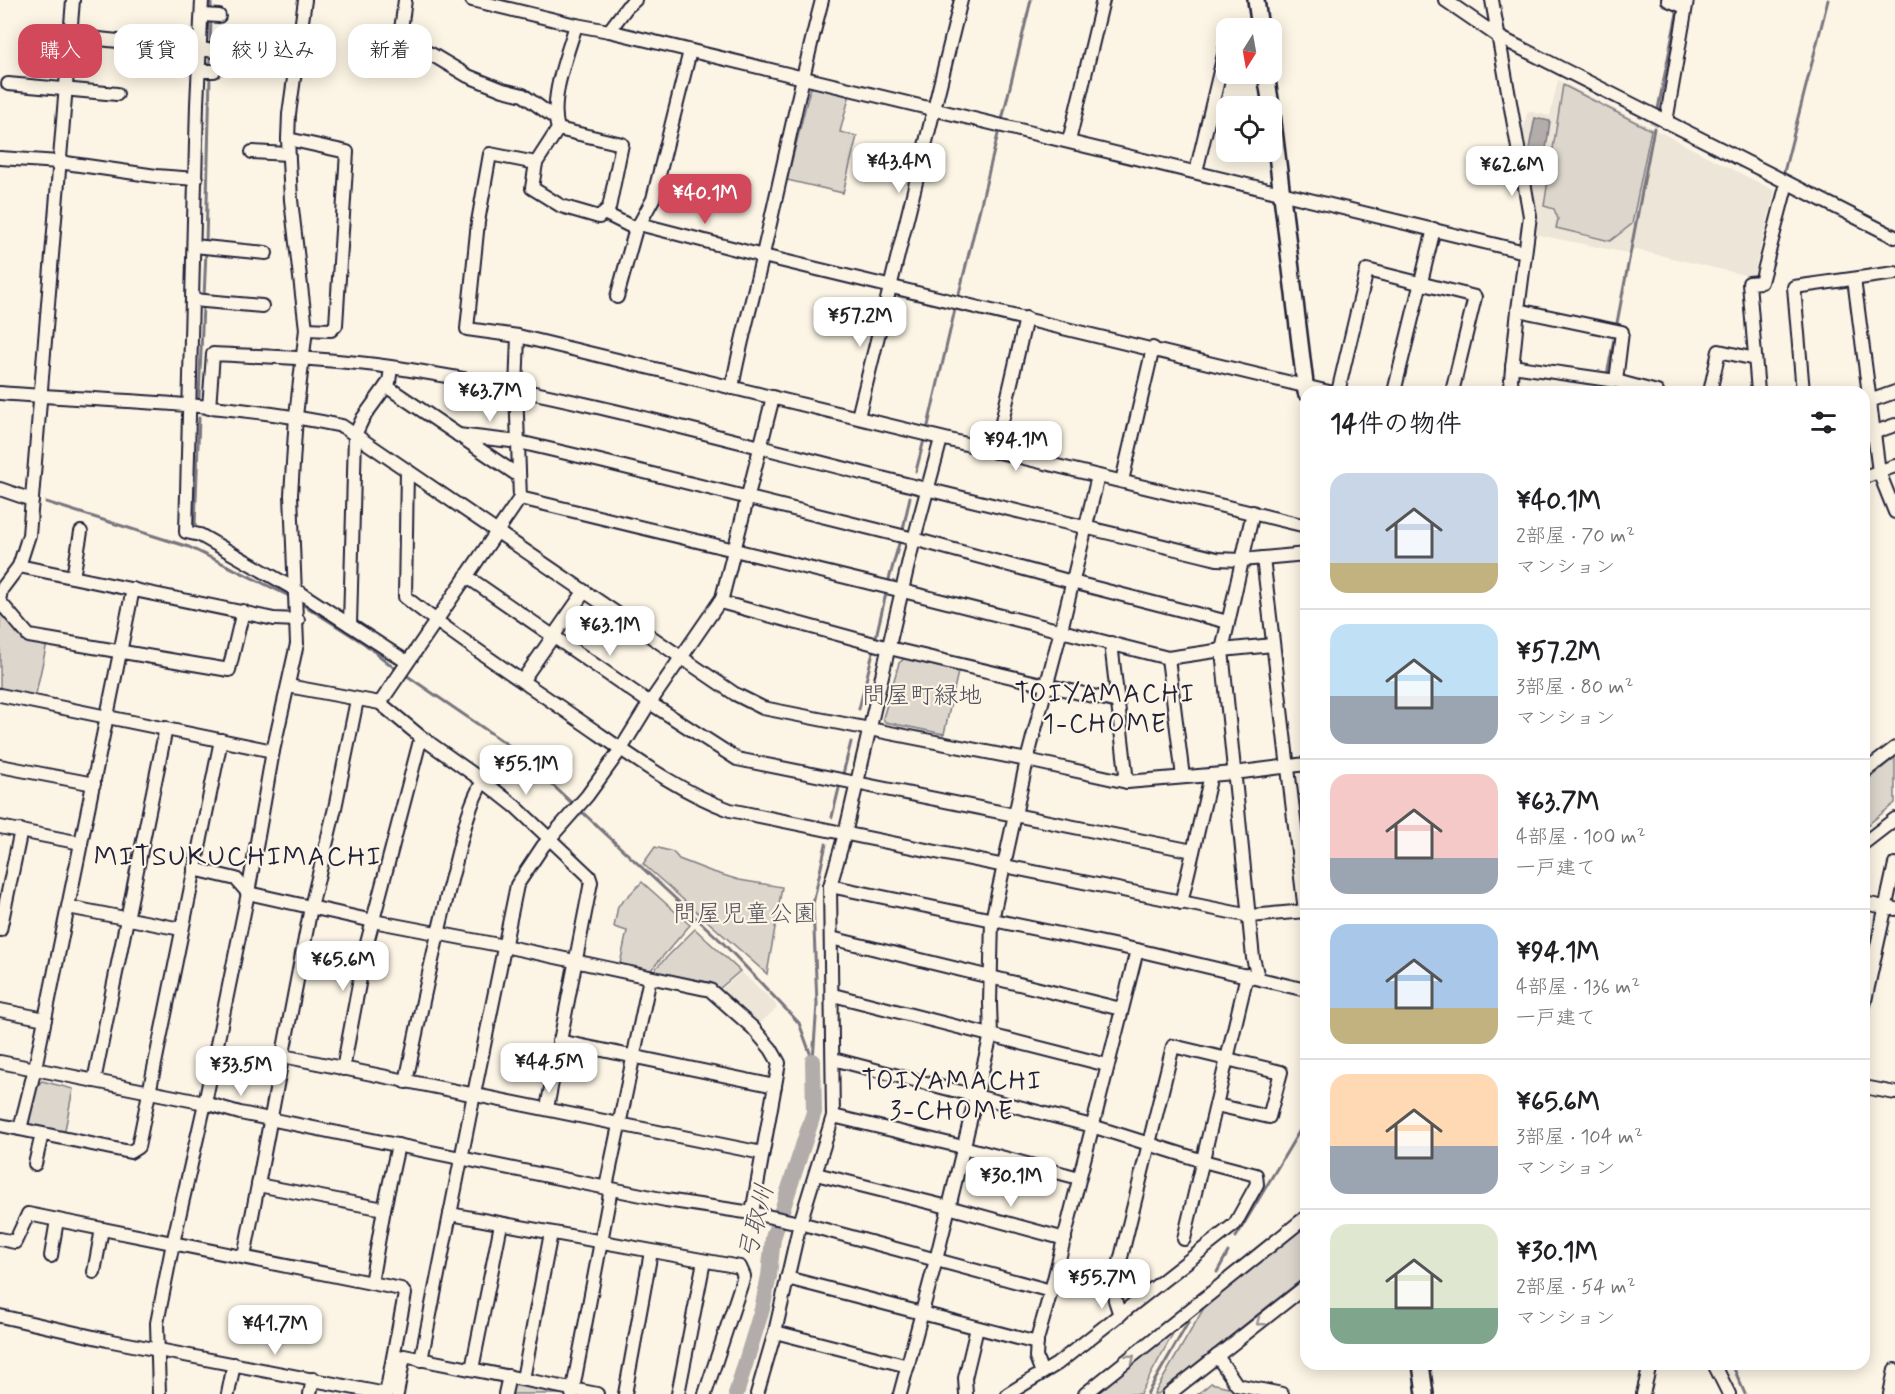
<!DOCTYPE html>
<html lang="ja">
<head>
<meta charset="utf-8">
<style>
  :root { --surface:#fff; --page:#f2f2f2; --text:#202124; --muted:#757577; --line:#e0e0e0; --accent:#d1495b }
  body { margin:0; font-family:Mynerve,"Klee One",sans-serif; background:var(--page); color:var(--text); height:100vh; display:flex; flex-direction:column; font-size:22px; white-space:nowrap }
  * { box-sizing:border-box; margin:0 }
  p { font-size:20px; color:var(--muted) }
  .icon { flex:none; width:33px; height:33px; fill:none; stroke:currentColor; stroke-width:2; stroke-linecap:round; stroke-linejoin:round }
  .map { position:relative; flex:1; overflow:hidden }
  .sheet { position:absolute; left:1300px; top:386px; width:570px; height:984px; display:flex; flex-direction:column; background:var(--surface); border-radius:18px; box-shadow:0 3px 15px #0003 }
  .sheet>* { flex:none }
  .guide { position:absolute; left:18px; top:24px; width:570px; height:54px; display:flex; gap:12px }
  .needle { width:39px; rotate:191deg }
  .fabs { position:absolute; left:1216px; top:18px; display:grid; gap:12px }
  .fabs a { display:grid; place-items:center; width:66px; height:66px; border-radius:12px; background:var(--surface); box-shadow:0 3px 15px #0003; font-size:30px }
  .price { position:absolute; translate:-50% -51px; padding:0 14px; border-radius:12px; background:#fff; color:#222; font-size:20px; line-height:39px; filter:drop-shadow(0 2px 3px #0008) }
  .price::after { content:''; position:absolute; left:50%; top:36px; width:18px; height:14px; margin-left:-9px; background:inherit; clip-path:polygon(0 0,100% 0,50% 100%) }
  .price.on { background:var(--accent); color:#fff }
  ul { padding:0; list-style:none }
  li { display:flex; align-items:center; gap:18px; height:150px; padding:0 30px }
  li+li { border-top:2px solid var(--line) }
  li span { display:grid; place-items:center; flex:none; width:168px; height:120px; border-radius:18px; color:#555 }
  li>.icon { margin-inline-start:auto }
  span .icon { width:72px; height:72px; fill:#fffc; stroke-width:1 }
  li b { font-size:26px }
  h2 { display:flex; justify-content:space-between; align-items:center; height:72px; padding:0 30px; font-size:26px }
  .chip { padding:0 21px; border-radius:18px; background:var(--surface); box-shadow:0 3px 15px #0003; font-size:21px; line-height:54px }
  .chip.on { background:var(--accent); color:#fff }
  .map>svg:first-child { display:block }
</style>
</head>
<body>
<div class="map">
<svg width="1895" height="1394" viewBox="0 0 1895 1394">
  <rect width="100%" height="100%" fill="#fcf5e5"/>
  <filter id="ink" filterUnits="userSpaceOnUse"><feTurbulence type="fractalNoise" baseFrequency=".0167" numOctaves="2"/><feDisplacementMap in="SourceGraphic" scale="12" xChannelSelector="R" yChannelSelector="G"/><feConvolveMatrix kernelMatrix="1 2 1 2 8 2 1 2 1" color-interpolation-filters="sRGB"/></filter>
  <g filter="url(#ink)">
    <g fill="#ece5d8">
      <path d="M1558,80L1775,191L1753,277L1629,248L1627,253L1534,234L1537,216L1520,139L1528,111L1550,116Z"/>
      <path d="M741,972L774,1002L777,1008L756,1027L719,992Z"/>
    </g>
    <g fill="#dcd6cc" stroke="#7f7c84" stroke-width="1.5">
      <path d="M1563,85L1651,130L1632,224L1610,241L1556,228L1558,219L1554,209L1544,206Z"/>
      <path d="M816,86L850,94L840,132L857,136L843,193L787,180L810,89Z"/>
      <path d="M6,613L47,643L35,698L0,691V614Z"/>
      <path d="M905,658L958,672L944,734L885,722L883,718L899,663Z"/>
      <path d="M1895,757V803L1865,827V782Z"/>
      <path d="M655,847L673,852L679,859L710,871L739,880L782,887L767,974L643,864Z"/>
      <path d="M642,882L690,925L651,970L620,964L627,931L614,927L618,906Z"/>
      <path d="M695,929L740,971L719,989L713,983L656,972V968Z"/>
      <path d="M42,1081L73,1089L64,1135L30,1128L28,1124L38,1085Z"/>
      <path d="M1306,1226V1276L1158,1394H1154L1205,1306Z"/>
      <path d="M1175,1330L1140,1394H1094Z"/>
      <path d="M514,1383L567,1394H510Z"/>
      <path d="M1211,1383L1259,1394H1198Z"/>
    </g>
    <path fill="#b2adab" stroke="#78757e" stroke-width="1.5" d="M1535,118L1550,121L1545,156L1528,153Z"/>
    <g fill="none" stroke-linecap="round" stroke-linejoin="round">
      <g stroke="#78757e" stroke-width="3">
        <path d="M211,13V0"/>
        <path d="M210,46L211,20"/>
        <path d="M210,67V53"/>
        <path d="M1658,109L1678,8"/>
        <path d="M1001,124L1031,0"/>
        <path d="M1784,172L1828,0"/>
        <path d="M206,244L210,74"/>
        <path d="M1756,278L1770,226"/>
        <path d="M204,298L206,251"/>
        <path d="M958,298L999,130"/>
        <path d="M1617,323L1654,128"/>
        <path d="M1607,375L1614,339"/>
        <path d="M1603,392L1605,382"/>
        <path d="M199,398L203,305"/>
        <path d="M927,430L956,305"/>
        <path d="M916,471L925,436"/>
        <path d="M46,502L189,547L291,597"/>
        <path d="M195,526L199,418"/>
        <path d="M902,534L910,497"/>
        <path d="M888,583L900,540"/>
        <path d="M299,602L365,644L397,670"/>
        <path d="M875,641L887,589"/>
        <path d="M403,673L514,749L575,806"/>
        <path d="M859,709L874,648"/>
        <path d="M842,778L851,742"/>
        <path d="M580,810L722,942L799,1023L813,1061"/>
        <path d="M832,817L840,784"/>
        <path d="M813,1060L817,1004L813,904L826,844"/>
        <path d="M1236,1237L1306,1120"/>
        <path d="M1217,1272L1228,1252"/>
        <path d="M1732,1364L1745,1394"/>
        <path d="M1147,1394L1189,1321"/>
      </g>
      <path stroke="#b2adab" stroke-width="16" d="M736,1394L762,1309L769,1276L773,1238L814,1112L813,1061"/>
      <defs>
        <g id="minor">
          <path d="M202,0L197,104L186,532L200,535L296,590L407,662"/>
          <path d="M405,0L400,37L404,43L431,54L468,76L503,90L523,95L555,118"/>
          <path d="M472,0L576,25L609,31L1525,252"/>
          <path d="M1445,0L1499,37L1895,237"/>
          <path d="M1492,0L1530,216L1518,310L1511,379L1512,392"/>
          <path d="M1668,0L1685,7"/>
          <path d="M203,15L219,16"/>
          <path d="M576,25C567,55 549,99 558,129L536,163L490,154L478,222L467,329L518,336L1306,526"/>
          <path d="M609,31L627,7L635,0"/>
          <path d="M70,36L118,41"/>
          <path d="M200,49L215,51"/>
          <path d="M200,71H214"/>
          <path d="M8,84L117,94"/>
          <path d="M1666,122L1687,0"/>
          <path d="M288,139L347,152L336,325L331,330L306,329"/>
          <path d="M1069,141L1103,0"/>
          <path d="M252,152L288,154"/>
          <path d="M0,158L59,162L156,176L196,179"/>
          <path d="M536,163L532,188L561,206L599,217L609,208L622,144L558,129"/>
          <path d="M1196,172L1227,42"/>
          <path d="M604,213L636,229"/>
          <path d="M639,224L763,256L1329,392"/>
          <path d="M194,246L266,253"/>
          <path d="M1854,279L1879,472L1895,512"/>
          <path d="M617,297L635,232L653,199L690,51"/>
          <path d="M193,300L262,306"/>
          <path d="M1518,310L1622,332L1616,381"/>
          <path d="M1512,366L1616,381L1657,392"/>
          <path d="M386,386L519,476"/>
          <path d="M732,388C740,343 753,299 763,254C783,169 800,84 822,0"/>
          <path d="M1338,392L1367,270L1475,297L1452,392"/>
          <path d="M1394,392L1434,229"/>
          <path d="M1710,392L1719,351L1755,359"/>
          <path d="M1758,392L1749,283L1761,282L1787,183"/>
          <path d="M1803,392L1794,287L1895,273"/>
          <path d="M0,393C114,402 230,402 342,426L735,694L763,708L1027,760L1127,782L1234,773L1306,764"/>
          <path d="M1864,403L1895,392"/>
          <path d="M209,408L213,354C274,357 337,359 398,368C556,392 711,435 866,474C983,504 1100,530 1217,559L1242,560L1306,554"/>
          <path d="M858,417L961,0"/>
          <path d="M458,435L519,442L600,461L914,539L1072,582L1228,622"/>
          <path d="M1864,436L1895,425"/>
          <path d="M995,452L1026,318"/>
          <path d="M407,470L405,597C459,640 517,677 573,716C622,749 674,790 730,810L1250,916L1306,911"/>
          <path d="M1864,477L1895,466"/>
          <path d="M1122,481L1153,348"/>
          <path d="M0,489L32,500"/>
          <path d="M520,498L903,591L1168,658L1222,650L1273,645"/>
          <path d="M1253,512L1222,650L1253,958L1258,977"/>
          <path d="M1263,558L1305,911"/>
          <path d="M19,566L274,619L298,620"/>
          <path d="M466,576L650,703L737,759L1193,851"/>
          <path d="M73,577L81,532"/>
          <path d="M0,596L1,590L19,566L29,535L73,0"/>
          <path d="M0,602L29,636L229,670L243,611"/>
          <path d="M720,602L889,648L1118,702"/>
          <path d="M350,625L355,435L363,418L389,382L391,368"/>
          <path d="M1111,643L1127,782"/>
          <path d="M1168,658L1183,777"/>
          <path d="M522,681L584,592"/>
          <path d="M288,686L380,703L421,737L483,781L516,807L589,876L591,882L547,1108"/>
          <path d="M0,695L273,751"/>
          <path d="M357,700L335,808L311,907L258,1185L384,1209L398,1145"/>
          <path d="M380,703L520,498L516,389L518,336"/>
          <path d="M0,766L94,784"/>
          <path d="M1864,772L1895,748"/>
          <path d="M0,827L81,843"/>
          <path d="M1864,843L1895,819"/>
          <path d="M194,869L236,879L248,893L373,921L504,946L710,990L753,1028L771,1049L779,1063L752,1213"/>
          <path d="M830,886L1137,950L1306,990"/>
          <path d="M1181,903L1211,775"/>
          <path d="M1864,903L1895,909"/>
          <path d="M68,907L181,929"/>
          <path d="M0,930L21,830"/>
          <path d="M831,938L1121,1009"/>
          <path d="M833,995L1107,1065"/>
          <path d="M1864,1005L1895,864"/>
          <path d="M0,1010L45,1019"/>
          <path d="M559,1041L775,1086"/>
          <path d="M283,1056L762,1153"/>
          <path d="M833,1059L1092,1126L1203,1161L1256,1175L1257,1184L1235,1224L1057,1364L1008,1394"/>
          <path d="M0,1062L205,1103L240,1113L666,1200L752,1213L800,1223L1051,1291L1137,950"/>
          <path d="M343,1069L366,947L421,737"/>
          <path d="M94,1081L166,728"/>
          <path d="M406,1082C420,1013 435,944 452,876C461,844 466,810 483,781"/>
          <path d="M1864,1087L1895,1093"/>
          <path d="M833,1116L963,1147L1079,1178"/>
          <path d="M0,1125L130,1152L138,1147L221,740"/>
          <path d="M20,1129L35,1068L133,589"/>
          <path d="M35,1164L42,1134"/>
          <path d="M816,1174L948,1207L1065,1239"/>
          <path d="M450,1214L740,1267L744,1276L705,1394"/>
          <path d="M0,1239L15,1242L28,1214L401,1289L405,1294L386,1394"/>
          <path d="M1184,1239L1247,975"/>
          <path d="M51,1256L57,1220"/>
          <path d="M244,1257L258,1185"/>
          <path d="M94,1272L102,1229"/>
          <path d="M787,1278L1037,1343"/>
          <path d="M371,1283L384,1209"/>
          <path d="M1120,1315L1115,1300L1114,1286L1173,1046L1281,1072L1269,1117L1216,1105"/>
          <path d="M0,1316L107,1340L386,1394"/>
          <path d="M775,1332L908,1366"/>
          <path d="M1217,1356L1237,1385L1282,1394"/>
          <path d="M421,1360L474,1094L517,885L543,846L587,796L621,749L645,710L722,598L773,397"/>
          <path d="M1714,1364L1729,1394"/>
          <path d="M472,1369L501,1224"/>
          <path d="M1042,1373L1036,1357L1037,1340L1051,1291"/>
          <path d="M523,1379L551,1233"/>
          <path d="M159,1394L157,1323L173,1243L205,1103L248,893L273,751L297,644L291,495L296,416L306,329L291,200L288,139L289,114L305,0"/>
          <path d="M228,1394L234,1364"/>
          <path d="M310,1394L313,1379"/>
          <path d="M397,1394L404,1356L597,1394"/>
          <path d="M505,1394L509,1376"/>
          <path d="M572,1394L610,1194L606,1187L650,978"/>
          <path d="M625,1394L651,1252"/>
          <path d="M678,1394L704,1261"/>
          <path d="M757,1394L775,1332L800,1223L833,1116L830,886L845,834L914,539L941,439"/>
          <path d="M900,1394L936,1260L991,1035L990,1003L992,920L1027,760L1061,630L1098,476"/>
          <path d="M966,1394L965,1378L977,1328"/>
          <path d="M1085,1394L1306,1217"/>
          <path d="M1169,1394L1306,1286"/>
          <path d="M1643,1394L1650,1364"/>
          <path d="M1890,1394L1895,1370"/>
        </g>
        <g id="major">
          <path d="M1256,0L1260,28"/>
          <path d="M1266,74L1271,106"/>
          <path d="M1272,114L1306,392"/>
          <path d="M1421,1364L1425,1394"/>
        </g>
      </defs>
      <use href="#minor" stroke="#22223b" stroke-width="16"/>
      <use href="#major" stroke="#22223b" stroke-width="20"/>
      <use href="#minor" stroke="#fcf5e5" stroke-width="12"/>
      <use href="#major" stroke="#fcf5e5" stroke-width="15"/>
    </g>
    <defs><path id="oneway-chevron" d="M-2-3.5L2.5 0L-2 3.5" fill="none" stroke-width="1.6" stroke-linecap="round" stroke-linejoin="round" transform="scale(1.5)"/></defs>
    <g stroke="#9a9698">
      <use href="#oneway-chevron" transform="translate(1260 1322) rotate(142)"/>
      <use href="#oneway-chevron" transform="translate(1131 1358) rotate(-39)"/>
    </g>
  </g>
  <g text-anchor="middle" stroke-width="4.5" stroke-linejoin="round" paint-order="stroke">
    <g font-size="24" fill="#504f5f" stroke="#fcf5e5">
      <text x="922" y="703">問屋町緑地</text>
      <text x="745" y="921">問屋児童公園</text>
    </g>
    <g font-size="26" letter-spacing="1.5" fill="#22223b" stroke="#fcf5e5">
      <text x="1105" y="702">TOIYAMACHI<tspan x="1105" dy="30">1-CHOME</tspan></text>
      <text x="952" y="1089">TOIYAMACHI<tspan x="952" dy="30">3-CHOME</tspan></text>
    </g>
    <g font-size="26" font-style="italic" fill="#545362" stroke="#fcf5e5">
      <text transform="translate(755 1222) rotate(-76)" y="9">弓取川</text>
    </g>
    <g font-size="27" letter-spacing="1.5" fill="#22223b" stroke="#fcf5e5">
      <text x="238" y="865">MITSUKUCHIMACHI</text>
    </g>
  </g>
</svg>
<div class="fabs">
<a><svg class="needle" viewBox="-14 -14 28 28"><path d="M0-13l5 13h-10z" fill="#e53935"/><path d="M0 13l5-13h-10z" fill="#757577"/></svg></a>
<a><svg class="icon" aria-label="locate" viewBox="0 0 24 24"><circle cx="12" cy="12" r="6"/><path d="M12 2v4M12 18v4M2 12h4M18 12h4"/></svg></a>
</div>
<b class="price" style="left:899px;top:194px">¥43.4M</b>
<b class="price" style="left:1512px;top:197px">¥62.6M</b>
<b class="price on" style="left:705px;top:225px">¥40.1M</b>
<b class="price" style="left:860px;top:348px">¥57.2M</b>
<b class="price" style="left:490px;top:423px">¥63.7M</b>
<b class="price" style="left:1016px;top:472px">¥94.1M</b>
<b class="price" style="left:610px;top:657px">¥63.1M</b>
<b class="price" style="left:526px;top:796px">¥55.1M</b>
<b class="price" style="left:343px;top:992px">¥65.6M</b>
<b class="price" style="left:549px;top:1094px">¥44.5M</b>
<b class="price" style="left:241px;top:1097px">¥33.5M</b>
<b class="price" style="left:1011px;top:1208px">¥30.1M</b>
<b class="price" style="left:1102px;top:1310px">¥55.7M</b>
<b class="price" style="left:275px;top:1356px">¥41.7M</b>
<div class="guide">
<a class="chip on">購入</a>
<a class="chip">賃貸</a>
<a class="chip">絞り込み</a>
<a class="chip">新着</a>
</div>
<section class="sheet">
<h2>14件の物件<svg class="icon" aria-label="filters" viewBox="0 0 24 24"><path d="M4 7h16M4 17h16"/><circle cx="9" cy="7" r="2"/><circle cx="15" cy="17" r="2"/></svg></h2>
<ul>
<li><span style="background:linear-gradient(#c9d6e8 75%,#c2b280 0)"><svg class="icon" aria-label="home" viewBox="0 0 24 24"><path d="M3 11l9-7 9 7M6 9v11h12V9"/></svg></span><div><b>¥40.1M</b><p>2部屋 · 70 m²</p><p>マンション</p></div></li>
<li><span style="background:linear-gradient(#bfe0f5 60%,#9aa5b1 0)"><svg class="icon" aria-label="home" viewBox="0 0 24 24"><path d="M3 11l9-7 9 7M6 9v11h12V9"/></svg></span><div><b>¥57.2M</b><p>3部屋 · 80 m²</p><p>マンション</p></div></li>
<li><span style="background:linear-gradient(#f6c9c9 70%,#9aa5b1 0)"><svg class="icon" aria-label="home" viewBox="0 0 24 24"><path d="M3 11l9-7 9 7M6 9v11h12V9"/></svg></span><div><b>¥63.7M</b><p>4部屋 · 100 m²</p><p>一戸建て</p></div></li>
<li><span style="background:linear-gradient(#a9c7e8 70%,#c2b280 0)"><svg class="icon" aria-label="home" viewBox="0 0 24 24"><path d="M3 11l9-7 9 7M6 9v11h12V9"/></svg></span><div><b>¥94.1M</b><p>4部屋 · 136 m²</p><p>一戸建て</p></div></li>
<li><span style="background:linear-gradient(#ffd9b3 60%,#9aa5b1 0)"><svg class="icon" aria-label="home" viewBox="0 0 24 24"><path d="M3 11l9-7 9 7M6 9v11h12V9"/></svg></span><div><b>¥65.6M</b><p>3部屋 · 104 m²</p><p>マンション</p></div></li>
<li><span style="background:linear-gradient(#dfe7d0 70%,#7fa58c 0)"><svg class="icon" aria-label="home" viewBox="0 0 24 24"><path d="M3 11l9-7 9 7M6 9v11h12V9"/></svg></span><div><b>¥30.1M</b><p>2部屋 · 54 m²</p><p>マンション</p></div></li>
</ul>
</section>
</div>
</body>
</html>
